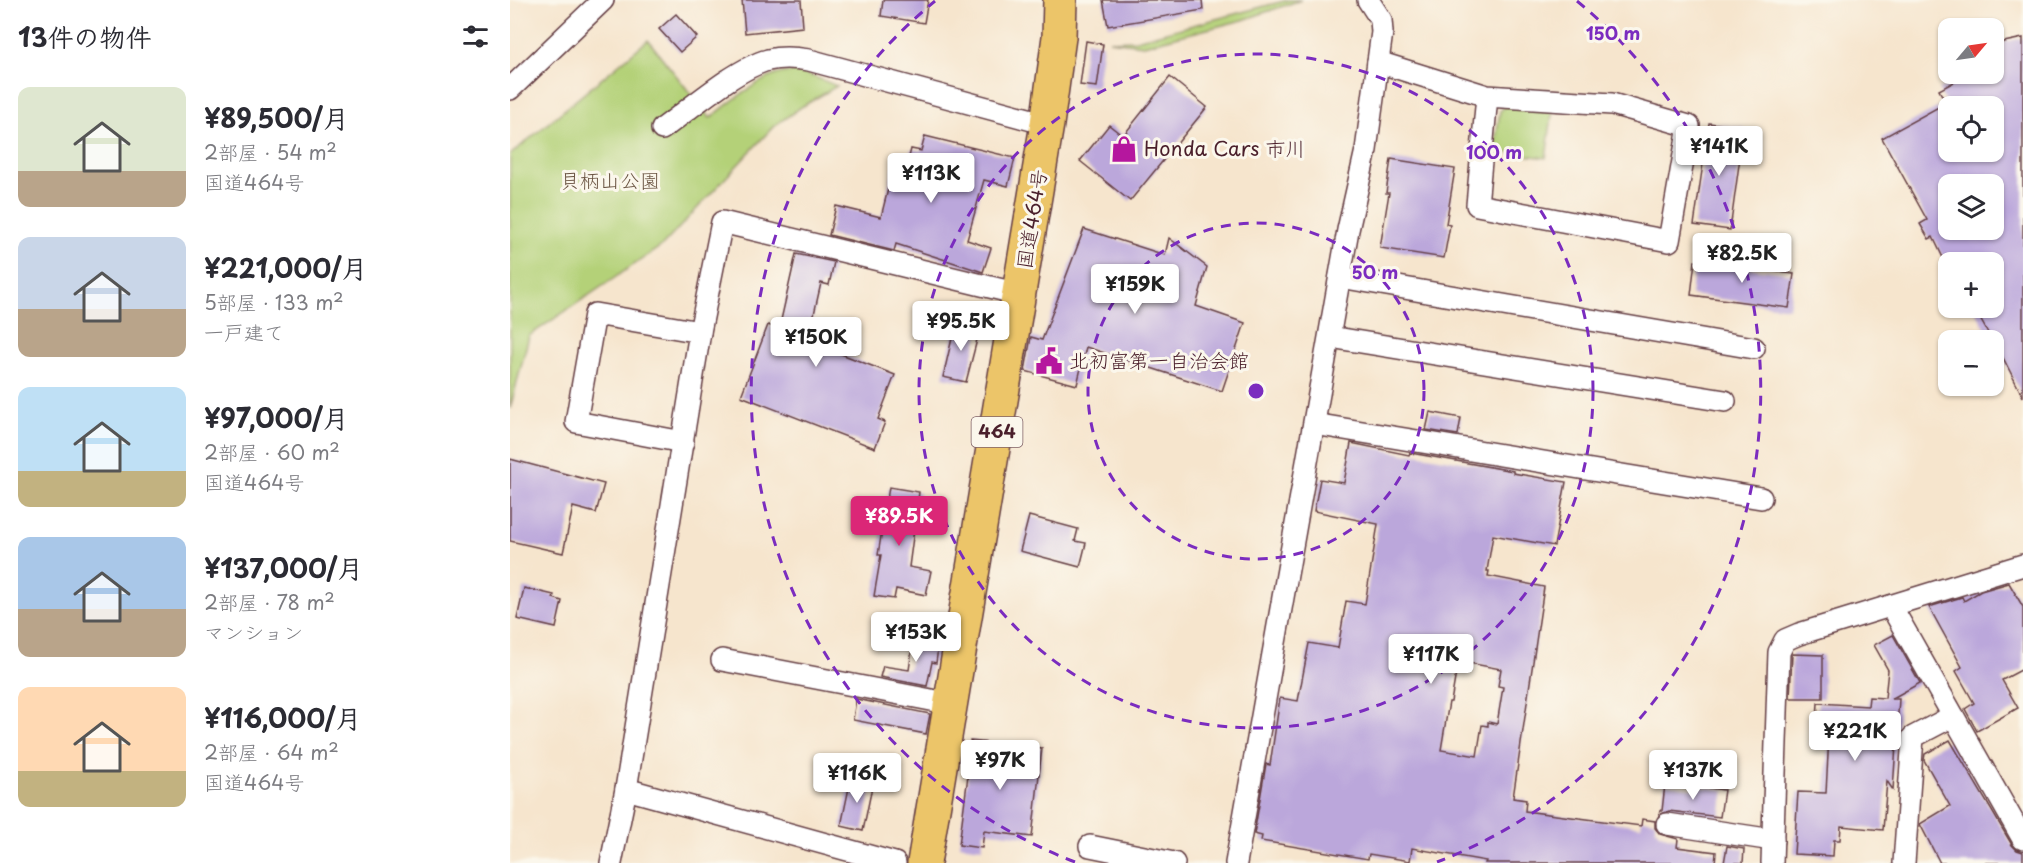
<!DOCTYPE html>
<html lang="ja">
<head>
<meta charset="utf-8">
<style>
  :root { --surface:#fff; --page:#f2f2f3; --text:#2b2b33; --muted:#7c7c81; --accent:#db2777 }
  body { margin:0; font-family:"Playpen Sans","Klee One",sans-serif; background:var(--page); color:var(--text); height:100vh; display:flex; flex-direction:column; font-size:22px; white-space:nowrap }
  * { box-sizing:border-box; margin:0 }
  p { font-size:20px; color:var(--muted) }
  .icon { flex:none; width:33px; height:33px; fill:none; stroke:currentColor; stroke-width:2; stroke-linecap:round; stroke-linejoin:round }
  .map { position:relative; flex:1; overflow:hidden }
  .side { display:flex; flex-direction:column; background:var(--surface); width:510px }
  .side>* { flex:none }
  .needle { width:39px; rotate:61deg }
  .buttons { position:absolute; left:1428px; top:18px; display:grid; gap:12px }
  .buttons a { display:grid; place-items:center; width:66px; height:66px; border-radius:12px; background:var(--surface); box-shadow:0 2px 4px #0004; font-size:30px }
  .price { position:absolute; translate:-50% -51px; padding:0 14px; border-radius:6px; background:#fff; color:#222; font-size:20px; line-height:39px; filter:drop-shadow(0 2px 3px #0008) }
  .price::after { content:''; position:absolute; left:50%; top:36px; width:18px; height:14px; margin-left:-9px; background:inherit; clip-path:polygon(0 0,100% 0,50% 100%) }
  .price.on { background:var(--accent); color:#fff }
  ul { padding:0; list-style:none }
  li { display:flex; align-items:center; gap:18px; height:150px; padding:0 18px }
  li span { display:grid; place-items:center; flex:none; width:168px; height:120px; border-radius:12px; color:#555 }
  li>.icon { margin-inline-start:auto }
  span .icon { width:72px; height:72px; fill:#fffc; stroke-width:1 }
  li b { font-size:26px }
  h2 { display:flex; justify-content:space-between; align-items:center; height:72px; padding:0 18px; font-size:26px }
  main { display:flex; flex:1; min-height:0 }
  .map>svg:first-child { display:block }
</style>
</head>
<body>
<main>
<section class="side">
<h2>13件の物件<svg class="icon" aria-label="filters" viewBox="0 0 24 24"><path d="M4 7h16M4 17h16"/><circle cx="9" cy="7" r="2"/><circle cx="15" cy="17" r="2"/></svg></h2>
<ul>
<li><span style="background:linear-gradient(#dfe7d0 70%,#b9a48a 0)"><svg class="icon" aria-label="home" viewBox="0 0 24 24"><path d="M3 11l9-7 9 7M6 9v11h12V9"/></svg></span><div><b>¥89,500/月</b><p>2部屋 · 54 m²</p><p>国道464号</p></div></li>
<li><span style="background:linear-gradient(#c9d6e8 60%,#b9a48a 0)"><svg class="icon" aria-label="home" viewBox="0 0 24 24"><path d="M3 11l9-7 9 7M6 9v11h12V9"/></svg></span><div><b>¥221,000/月</b><p>5部屋 · 133 m²</p><p>一戸建て</p></div></li>
<li><span style="background:linear-gradient(#bfe0f5 70%,#c2b280 0)"><svg class="icon" aria-label="home" viewBox="0 0 24 24"><path d="M3 11l9-7 9 7M6 9v11h12V9"/></svg></span><div><b>¥97,000/月</b><p>2部屋 · 60 m²</p><p>国道464号</p></div></li>
<li><span style="background:linear-gradient(#a9c7e8 60%,#b9a48a 0)"><svg class="icon" aria-label="home" viewBox="0 0 24 24"><path d="M3 11l9-7 9 7M6 9v11h12V9"/></svg></span><div><b>¥137,000/月</b><p>2部屋 · 78 m²</p><p>マンション</p></div></li>
<li><span style="background:linear-gradient(#ffd9b3 70%,#c2b280 0)"><svg class="icon" aria-label="home" viewBox="0 0 24 24"><path d="M3 11l9-7 9 7M6 9v11h12V9"/></svg></span><div><b>¥116,000/月</b><p>2部屋 · 64 m²</p><p>国道464号</p></div></li>
</ul>
</section>
<div class="map">
<svg width="1513" height="863" viewBox="0 0 1513 863">
  <rect width="100%" height="100%" fill="#fbf7ec"/>
  <filter id="ink" filterUnits="userSpaceOnUse"><feTurbulence type="fractalNoise" baseFrequency=".0167" numOctaves="2"/><feDisplacementMap in="SourceGraphic" scale="12" xChannelSelector="R" yChannelSelector="G"/><feConvolveMatrix kernelMatrix="1 2 1 2 8 2 1 2 1" color-interpolation-filters="sRGB"/></filter>
  <filter id="wash" filterUnits="userSpaceOnUse"><feTurbulence type="fractalNoise" baseFrequency=".008" numOctaves="4" result="noise"/><feDisplacementMap in="SourceGraphic" scale="24" xChannelSelector="R" yChannelSelector="G"/><feGaussianBlur stdDeviation="1.35" result="paint"/><feColorMatrix in="noise" values="0 0 0 0 0 0 0 0 0 0 0 0 0 0 0 0 0 1.4 0 .05"/><feComposite in="paint" operator="in"/></filter>
  <g filter="url(#wash)">
    <rect width="100%" height="100%" fill="#f6e5cd"/>
    <g fill="#b4d178" stroke="#7f7852" stroke-width="1.5">
      <path d="M778,0H791L733,20L634,45L599,41L626,40Z"/>
      <path d="M138,40L200,118C222,102 258,68 287,72C300,74 314,81 327,86L293,106L264,126L153,245L19,336L0,409V155Z"/>
      <path d="M997,105L1043,108L1036,158L984,151L990,111Z"/>
    </g>
    <g id="blocks">
      <g fill="#bba7db" fill-rule="evenodd">
        <path d="M232,0H291L293,27L235,33Z"/>
        <path d="M373,0H418L414,23L371,16Z"/>
        <path d="M593,0H692L693,10L598,26Z"/>
        <path d="M166,14L187,37L170,52L149,29Z"/>
        <path d="M1513,38V397L1484,340H1482L1464,308H1484V262H1440L1438,260V268L1423,237L1419,239L1410,224L1417,220L1372,138L1436,103L1429,90L1459,74H1484V46L1494,42ZM1438,106H1484V152H1438ZM1438,184H1484V230H1438Z"/>
        <path d="M576,41L593,44L587,87L570,85Z"/>
        <path d="M660,77L697,107L620,201L570,161L599,125L613,136Z"/>
        <path d="M1199,123L1234,128L1220,230L1184,225Z"/>
        <path d="M415,136L505,158L498,186L474,180L457,240L481,248L473,272L386,244L384,251L319,235L326,206L371,217L384,165L396,169L401,149L411,151Z"/>
        <path d="M881,159L945,169L936,224L940,225L934,258L870,248L879,193H876Z"/>
        <path d="M574,229L655,255L659,238L697,267L686,306L735,323L712,391L576,347L567,385L515,371L521,337L532,340Z"/>
        <path d="M286,254L324,262L319,285L311,283L298,341L385,375L368,419L375,422L365,448L231,396L258,325L269,329Z"/>
        <path d="M1185,261L1284,274L1279,308L1181,295Z"/>
        <path d="M446,321L468,326L467,332H469L456,382L433,377Z"/>
        <path d="M920,412L951,418L948,435L916,430Z"/>
        <path d="M841,443L899,455L900,453L912,455L1003,471V473L1056,482L1044,546L983,535L977,571H979L978,576L1034,587L1003,798L1016,800L1015,811L1131,826L1132,819L1145,821V828L1150,834L1168,839L1167,847L1206,852L1205,863H975L976,861L902,848L900,861L859,854L858,859L751,841L752,836L744,834L756,764L760,765L770,698L788,701L799,643L828,648L836,601L855,604L868,524L804,511L810,479L834,483ZM948,661L991,669L988,686L993,687L987,724L978,722V726L972,725L967,756L931,750L939,702H941Z"/>
        <path d="M0,459L94,484L86,513L63,507L53,553L0,541Z"/>
        <path d="M379,487L409,492L399,567L421,571L416,595L386,589L384,599L364,596L371,555H368Z"/>
        <path d="M519,516L568,529L565,541L576,543L570,567L510,551Z"/>
        <path d="M1499,583L1513,607V669L1492,680L1508,708L1467,731L1455,709L1464,703L1446,671L1452,667L1419,607L1452,597L1454,601L1471,591Z"/>
        <path d="M14,588L44,595L43,598L52,601L46,628L7,619Z"/>
        <path d="M1383,635L1410,683L1381,699H1389L1383,790L1377,781L1373,830L1331,826L1330,840H1324L1323,856L1284,854L1288,792L1316,793L1319,735L1306,734L1308,703L1358,706L1359,697L1375,698L1378,670L1364,645Z"/>
        <path d="M404,636L429,640L426,663L422,662L417,686L370,677L373,666L399,670Z"/>
        <path d="M1282,654L1313,655V698H1280Z"/>
        <path d="M346,699L420,714L416,734L343,720Z"/>
        <path d="M1440,740L1502,845L1507,850L1513,852V863H1430L1410,824L1440,806L1414,760L1415,754Z"/>
        <path d="M460,741L532,748L522,837L474,831L472,848L449,845L460,760H457Z"/>
        <path d="M341,778L363,782L353,831L331,826Z"/>
        <path d="M1155,784L1185,789V786L1214,790L1210,817L1159,811L1149,815L1150,810L1152,811Z"/>
        <path d="M1217,846L1234,849L1233,863H1214Z"/>
      </g>
    </g>
  </g>
  <g filter="url(#ink)">
    <use href="#blocks" fill-opacity="0" stroke="#643d43" stroke-width="1.5"/>
    <g fill="none" stroke-linecap="round" stroke-linejoin="round">
      <defs>
        <g id="street">
          <path d="M868,62L977,96L1102,104L1179,126L1159,241L967,205L977,96"/>
          <path d="M0,89L93,0"/>
          <path d="M152,129C180,109 227,68 258,60C271,57 286,58 299,60L537,124"/>
          <path d="M830,277L1244,348"/>
          <path d="M820,337L1215,401"/>
          <path d="M804,424L1251,498"/>
          <path d="M173,442L66,422L85,314L190,332"/>
          <path d="M1381,606L1513,839"/>
          <path d="M212,660L442,704"/>
          <path d="M116,789L385,863"/>
          <path d="M1157,824L1263,840"/>
          <path d="M580,846L664,863"/>
          <path d="M101,863L116,789L190,332L212,222L509,294"/>
          <path d="M726,863L838,230L856,150L872,32L871,20L858,0"/>
          <path d="M1262,863L1269,652L1275,640L1289,634L1513,565"/>
          <path d="M1394,863L1403,737L1443,716"/>
        </g>
        <path id="highway" d="M414,863L537,124L549,37L550,0"/>
      </defs>
      <use href="#street" stroke="#643d43" stroke-width="24"/>
      <use href="#highway" stroke="#643d43" stroke-width="36"/>
      <use href="#street" stroke="#fff" stroke-width="21"/>
      <use href="#highway" stroke="#ecc569" stroke-width="33"/>
    </g>
  </g>
  <g fill="none" stroke="#7b2cbf" stroke-width="3" stroke-dasharray="10 8">
    <circle cx="746" cy="391" r="168"/>
    <circle cx="746" cy="391" r="337"/>
    <path d="M565 862A505 505 0 0 1 425 1M1067 1A505 505 0 0 1 927 862"/>
  </g>
  <defs>
    <symbol id="shop-bare" viewBox="-9 -9 18 18"><path d="M-5-2.5h2.3a2.7 3.5 0 0 1 5.4 0H5L5.5 6h-11ZM-1.5-2.5h3a1.5 2.3 0 0 0-3 0Z" fill="#b5179e" stroke="#fbf7ec" stroke-width="2.5" paint-order="stroke"/></symbol>
    <symbol id="civic-bare" viewBox="-9 -9 18 18"><path d="M-.6-6.5H3V-4.5H.6V-3L4-1V1h2V6H-6V1h2V-1L-.6-3ZM-1.2 2.5V6h2.4V2.5Z" fill="#b5179e" stroke="#fbf7ec" stroke-width="2.5" paint-order="stroke"/></symbol>
  </defs>
  <g fill-rule="evenodd">
    <use href="#shop-bare" x="595" y="130" width="38" height="38"/>
    <use href="#civic-bare" x="520" y="342" width="38" height="38"/>
  </g>
  <g text-anchor="middle" stroke-width="6" stroke-linejoin="round" paint-order="stroke">
    <rect fill="#fbf7ec" stroke="#7f6065" stroke-width="1.5" x="461.5" y="417" width="51" height="30" rx="4.5"/>
    <g font-size="18" font-weight="bold" fill="#4a1f2b">
      <text x="487" y="438">464</text>
    </g>
    <g font-size="20" fill="#4a1f2b" stroke="#fbf7ec" text-anchor="start">
      <text x="634" y="156">Honda Cars 市川</text>
      <text x="559" y="368">北初富第一自治会館</text>
    </g>
    <g font-size="20" fill="#6a5442" stroke="#fbf7ec">
      <text x="100" y="188">貝柄山公園</text>
    </g>
    <g font-size="20" fill="#4a1f2b" stroke="#fbf7ec">
      <text transform="translate(522 219) rotate(-81)" y="7">国道464号</text>
    </g>
  </g>
  <circle cx="746" cy="391" r="9" fill="#7b2cbf" stroke="#fbf7ec" stroke-width="3"/>
  <g font-size="18" text-anchor="middle" font-weight="bold" fill="#7b2cbf" stroke="#fbf7ec" stroke-width="6" stroke-linejoin="round" paint-order="stroke">
    <text x="1103" y="40">150 m</text>
    <text x="984" y="159">100 m</text>
    <text x="865" y="279">50 m</text>
  </g>
</svg>
<div class="buttons">
<a><svg class="needle" viewBox="-14 -14 28 28"><path d="M0-13l5 13h-10z" fill="#e53935"/><path d="M0 13l5-13h-10z" fill="#7c7c81"/></svg></a>
<a><svg class="icon" aria-label="locate" viewBox="0 0 24 24"><circle cx="12" cy="12" r="6"/><path d="M12 2v4M12 18v4M2 12h4M18 12h4"/></svg></a>
<a><svg class="icon" aria-label="layers" viewBox="0 0 24 24"><path d="M12 4l9 5-9 5-9-5zM3 14l9 5 9-5"/></svg></a>
<a>+</a>
<a>−</a>
</div>
<b class="price" style="left:1209px;top:177px">¥141K</b>
<b class="price" style="left:421px;top:204px">¥113K</b>
<b class="price" style="left:1232px;top:284px">¥82.5K</b>
<b class="price" style="left:625px;top:315px">¥159K</b>
<b class="price" style="left:451px;top:352px">¥95.5K</b>
<b class="price" style="left:306px;top:368px">¥150K</b>
<b class="price on" style="left:389px;top:547px">¥89.5K</b>
<b class="price" style="left:406px;top:663px">¥153K</b>
<b class="price" style="left:921px;top:685px">¥117K</b>
<b class="price" style="left:1345px;top:762px">¥221K</b>
<b class="price" style="left:490px;top:791px">¥97K</b>
<b class="price" style="left:1183px;top:801px">¥137K</b>
<b class="price" style="left:347px;top:804px">¥116K</b>
</div>
</main>
</body>
</html>
